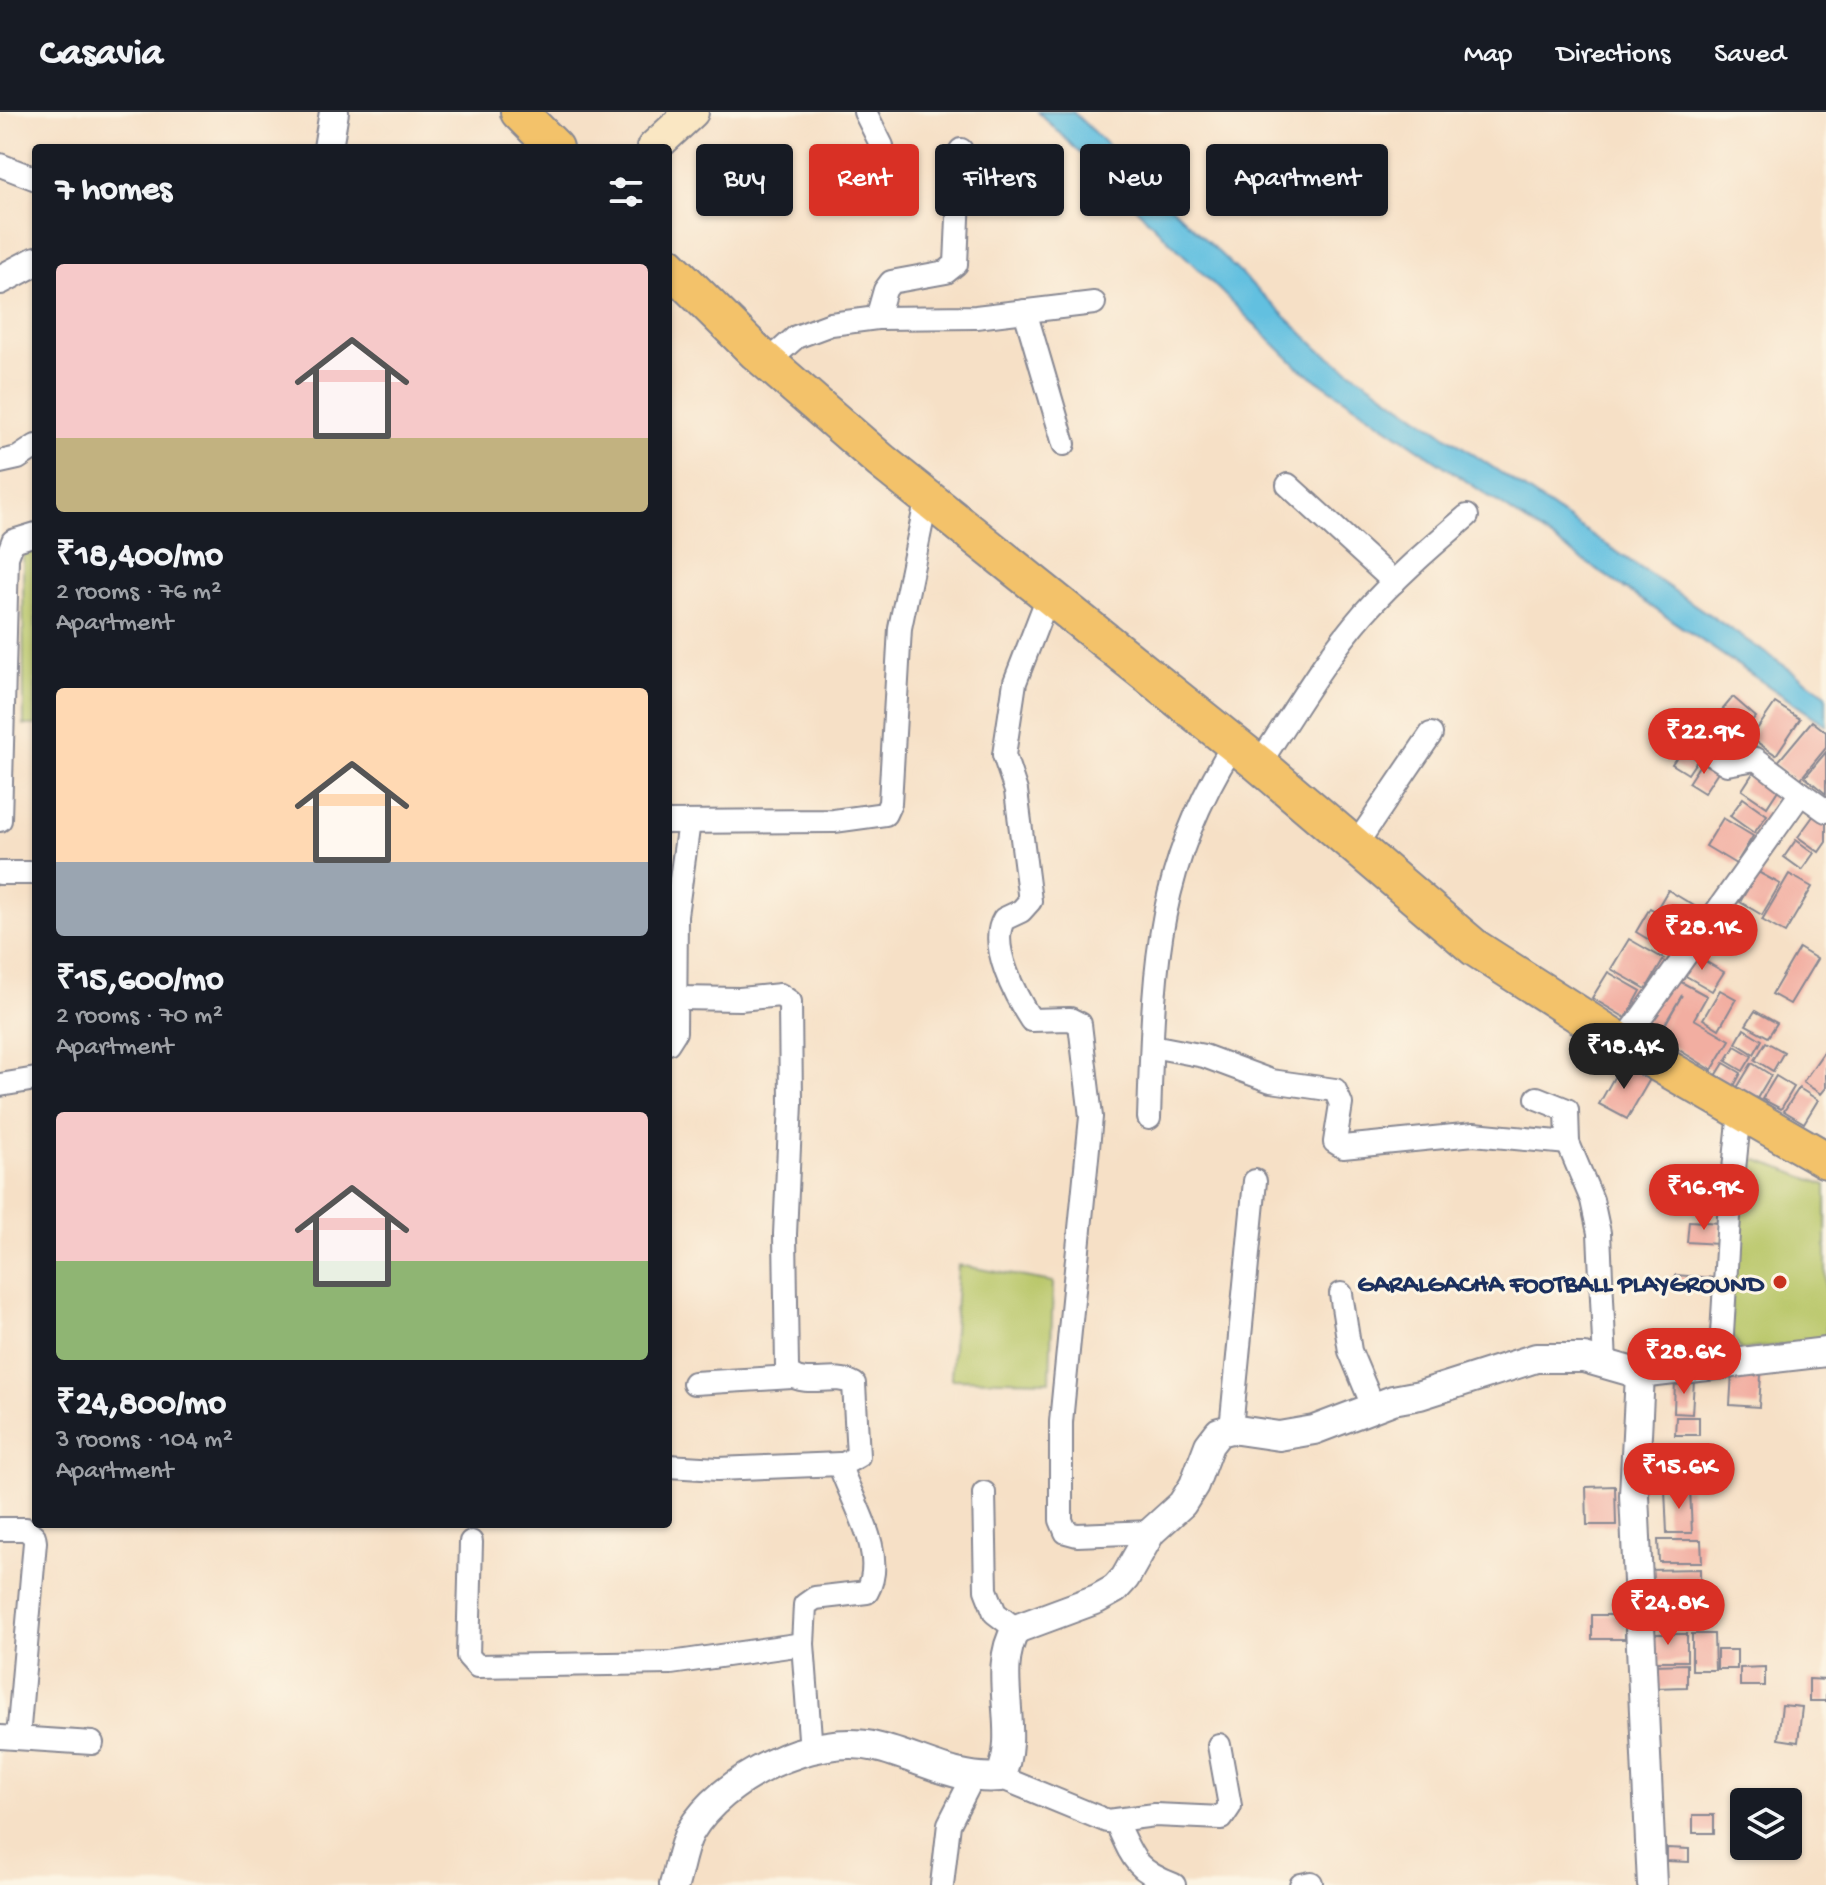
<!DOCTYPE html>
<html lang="en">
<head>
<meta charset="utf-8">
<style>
  :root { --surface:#171b24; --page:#242831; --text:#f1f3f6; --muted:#9ea1a6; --line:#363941; --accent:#d93025 }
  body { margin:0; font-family:"Gochi Hand",sans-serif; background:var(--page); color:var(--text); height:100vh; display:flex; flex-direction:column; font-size:30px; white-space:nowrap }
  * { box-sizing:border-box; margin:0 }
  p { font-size:26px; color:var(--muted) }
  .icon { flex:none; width:44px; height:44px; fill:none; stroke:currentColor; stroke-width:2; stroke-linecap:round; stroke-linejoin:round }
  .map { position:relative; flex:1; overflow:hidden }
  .side { position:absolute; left:32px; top:32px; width:640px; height:1384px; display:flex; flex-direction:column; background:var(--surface); border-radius:8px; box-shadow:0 2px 6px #0004 }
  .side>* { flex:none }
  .guide { position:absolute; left:696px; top:32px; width:760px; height:72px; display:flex; gap:16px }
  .tools { position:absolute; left:1730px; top:1676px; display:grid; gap:16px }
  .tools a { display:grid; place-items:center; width:72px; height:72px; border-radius:8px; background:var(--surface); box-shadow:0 2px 6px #0004; font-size:40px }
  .price { position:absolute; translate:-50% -68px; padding:0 18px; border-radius:28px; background:var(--accent); color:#fff; font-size:26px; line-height:52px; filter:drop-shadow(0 2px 4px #0008) }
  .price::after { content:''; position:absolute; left:50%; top:48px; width:24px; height:18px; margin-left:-12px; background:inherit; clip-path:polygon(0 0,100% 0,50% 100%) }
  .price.active { background:#222; color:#fff }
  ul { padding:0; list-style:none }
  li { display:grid; align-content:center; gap:16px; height:424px; padding:0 24px }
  li span { display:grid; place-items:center; height:248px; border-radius:8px; color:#555 }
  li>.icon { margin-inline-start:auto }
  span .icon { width:144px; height:144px; fill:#fffc; stroke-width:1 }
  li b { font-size:34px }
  h2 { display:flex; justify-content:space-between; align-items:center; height:96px; padding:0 24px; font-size:34px }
  .tag { padding:0 28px; border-radius:8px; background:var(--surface); box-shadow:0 2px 6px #0004; font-size:28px; line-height:72px }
  .tag.active { background:var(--accent); color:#fff }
  header { display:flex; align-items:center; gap:48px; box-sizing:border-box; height:112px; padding:0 40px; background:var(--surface); border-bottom:2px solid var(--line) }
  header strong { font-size:38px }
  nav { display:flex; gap:44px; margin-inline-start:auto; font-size:28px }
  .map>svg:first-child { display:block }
</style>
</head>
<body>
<header>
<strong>Casavia</strong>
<nav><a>Map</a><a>Directions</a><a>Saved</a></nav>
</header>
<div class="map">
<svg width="1826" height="1773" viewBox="0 0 1826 1773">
  <rect width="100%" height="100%" fill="#fcf5e5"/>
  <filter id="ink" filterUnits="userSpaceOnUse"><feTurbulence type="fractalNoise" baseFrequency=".0125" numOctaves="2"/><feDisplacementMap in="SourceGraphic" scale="16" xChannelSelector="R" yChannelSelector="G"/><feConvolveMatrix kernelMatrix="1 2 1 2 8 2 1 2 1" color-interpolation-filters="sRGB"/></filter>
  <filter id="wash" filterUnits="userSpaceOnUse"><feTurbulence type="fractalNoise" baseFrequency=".006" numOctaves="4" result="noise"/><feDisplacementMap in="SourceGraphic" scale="32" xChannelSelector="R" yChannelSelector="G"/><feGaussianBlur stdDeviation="1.8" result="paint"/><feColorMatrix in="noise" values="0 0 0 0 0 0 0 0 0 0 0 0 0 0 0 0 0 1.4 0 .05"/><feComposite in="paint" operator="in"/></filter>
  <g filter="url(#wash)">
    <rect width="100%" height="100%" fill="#f6e0c6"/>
    <g fill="#b8c668" stroke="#6a7a63" stroke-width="2">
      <path d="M23,430H36V613H24Z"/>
      <path d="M1747,1044L1826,1073V1228L1741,1238L1730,1220L1736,1121Z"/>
      <path d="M958,1153L1053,1170L1050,1269L951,1267Z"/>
    </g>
    <path fill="#62c0e0" stroke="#3e789f" stroke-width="2" d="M1038,0H1073L1320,238L1826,582V613L1298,255Z"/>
    <g id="blocks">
      <g fill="#f2aea1">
        <path d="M1733,585L1756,605L1726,640L1703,621Z"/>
        <path d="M1775,591L1800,607L1776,643L1751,626Z"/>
        <path d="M1812,609L1826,620V636L1798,670L1776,652Z"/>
        <path d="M1686,631L1702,641L1688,662L1672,652Z"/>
        <path d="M1826,640V682L1805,665Z"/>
        <path d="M1703,648L1719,658L1704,681L1688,671Z"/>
        <path d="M1755,658L1780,675L1767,695L1742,678Z"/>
        <path d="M1743,686L1767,703L1754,721L1730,704Z"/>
        <path d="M1814,703L1826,711V730L1819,740L1798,725Z"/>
        <path d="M1723,706L1753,724L1736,752L1706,734Z"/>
        <path d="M1796,728L1814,741L1802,758L1784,745Z"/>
        <path d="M1758,760L1780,772L1762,803L1740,790Z"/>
        <path d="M1789,762L1812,775L1785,821L1762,808Z"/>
        <path d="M1668,778L1701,798L1691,815L1658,795Z"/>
        <path d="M1650,796L1686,816L1671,841L1636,820Z"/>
        <path d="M1629,827L1664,847L1646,877L1611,857Z"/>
        <path d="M1799,836L1817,847L1790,892L1772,882Z"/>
        <path d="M1691,841L1724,860L1712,879L1679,860Z"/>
        <path d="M1608,860L1641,879L1626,906L1592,886Z"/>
        <path d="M1672,865L1707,884L1694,907L1730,928L1712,958L1658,925L1682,883L1657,925L1641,916Z"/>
        <path d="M1720,878L1736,887L1719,917L1703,907Z"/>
        <path d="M1755,899L1777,911L1768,925L1746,913Z"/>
        <path d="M1744,917L1762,928L1754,942L1736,931Z"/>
        <path d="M1766,930L1784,940L1773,959L1755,948Z"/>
        <path d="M1735,934L1752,944L1743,959L1726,949Z"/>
        <path d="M1826,937V976L1821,982L1803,970Z"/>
        <path d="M1622,951L1650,967L1627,1007L1599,992Z"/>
        <path d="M1724,951L1741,961L1734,974L1716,964Z"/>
        <path d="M1752,951L1771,963L1756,988L1737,976Z"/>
        <path d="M1776,964L1794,975L1781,997L1762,987Z"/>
        <path d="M1799,976L1818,988L1804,1011L1784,999Z"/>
        <path d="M1689,1109L1720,1111L1718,1132L1687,1130Z"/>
        <path d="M1675,1163L1715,1166L1714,1180L1674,1178Z"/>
        <path d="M1732,1261L1761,1263L1759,1295L1730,1293Z"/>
        <path d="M1675,1267L1694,1268L1692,1302L1674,1301Z"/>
        <path d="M1676,1305H1699V1323H1675Z"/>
        <path d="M1615,1374L1616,1413H1587L1586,1375Z"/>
        <path d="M1690,1376L1692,1421H1667L1665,1377Z"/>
        <path d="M1658,1428H1701L1702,1450H1659Z"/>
        <path d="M1700,1457V1481L1647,1482V1458Z"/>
        <rect x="1592" y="1503" width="33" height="24"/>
        <path d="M1649,1522H1687V1549H1650Z"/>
        <path d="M1692,1522H1714L1715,1558H1692Z"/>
        <rect x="1717" y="1538" width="20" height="19"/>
        <path d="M1687,1552V1575L1653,1576V1553Z"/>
        <path d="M1765,1555V1574H1740V1556Z"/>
        <path d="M1809,1567L1826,1568V1589H1809Z"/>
        <path d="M1782,1593L1802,1595L1798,1630L1778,1627Z"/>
        <rect x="1693" y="1703" width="21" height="18"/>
        <path d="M1667,1736L1689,1737V1750L1667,1749Z"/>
      </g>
    </g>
  </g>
  <g filter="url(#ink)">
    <use href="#blocks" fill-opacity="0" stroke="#888892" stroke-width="2"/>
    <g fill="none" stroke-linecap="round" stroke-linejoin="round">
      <defs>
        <g id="minor">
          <path d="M865,0L882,34"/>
          <path d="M0,53L36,67"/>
          <path d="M1025,199L1064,332"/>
          <path d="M877,206L885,178L891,170L946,160L956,152L961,38"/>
          <path d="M768,250L796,225L831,212L877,206L976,205L1094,191"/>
          <path d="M0,350L18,346L36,334"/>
          <path d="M1288,373L1394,470"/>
          <path d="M1049,482L1015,570L1004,643L1016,679L1030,789L1021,799L1004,807C988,833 1016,885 1031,908L1070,907L1080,912L1091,1005L1061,1310V1408L1066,1420L1077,1423L1151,1420"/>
          <path d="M1697,633L1727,652L1756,647L1801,681"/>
          <path d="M1259,652C1293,601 1324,547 1364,501C1396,465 1431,435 1467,404"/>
          <path d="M0,708L7,445L13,429L36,422"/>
          <path d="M668,710L834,709L885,702L890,691L900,516L927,385"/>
          <path d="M1355,734L1431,622"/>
          <path d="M0,761H36"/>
          <path d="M677,886L740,887L780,883L790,890L791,991L785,1122L787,1255L789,1262C809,1276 834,1260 854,1272L858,1344L840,1354C852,1390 888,1442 867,1480L815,1486L805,1493L803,1532L811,1639"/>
          <path d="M668,931L675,920L676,803L689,710"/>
          <path d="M1623,931L1801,681L1826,699"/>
          <path d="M1152,934L1204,944L1271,969L1335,978L1341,992L1335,1030L1343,1035L1474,1022L1568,1031"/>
          <path d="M0,973L36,967"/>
          <path d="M1537,986L1567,998L1568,1031L1592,1088L1599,1121L1605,1252"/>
          <path d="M1149,1006C1154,862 1153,759 1234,632"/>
          <path d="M1341,1182L1350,1239L1373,1294"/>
          <path d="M1720,1255L1729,1105L1740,1000"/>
          <path d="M694,1271L792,1265"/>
          <path d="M1231,1317L1255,1069"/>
          <path d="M668,1354L718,1357L840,1352"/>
          <path d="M984,1381L986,1478L995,1501L1016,1517"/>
          <path d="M0,1417H26L34,1424L35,1430L18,1626"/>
          <path d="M471,1430L468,1544L477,1554L671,1551L803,1532"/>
          <path d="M0,1625L92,1631"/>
          <path d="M1000,1665L1107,1709L1155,1703L1222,1706L1230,1694L1219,1633"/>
          <path d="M1116,1710C1133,1747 1135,1758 1174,1773"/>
          <path d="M942,1773L949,1712L972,1667"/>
          <path d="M1301,1773L1311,1771"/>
        </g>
        <g id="tertiary">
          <path d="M328,36L334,0"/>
          <path d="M0,168L36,149"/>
          <path d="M674,1773C679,1757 682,1735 690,1720C722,1666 813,1620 876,1635C919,1645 955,1669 1000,1665C1022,1619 990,1561 1016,1517L1097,1487L1115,1477L1125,1466L1151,1420L1182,1392L1194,1373L1209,1333L1219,1320L1231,1317L1279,1324L1314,1318L1393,1288L1420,1283L1536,1246H1584L1640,1262"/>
          <path d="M1652,1773L1634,1383L1640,1262L1826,1240"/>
        </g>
        <path id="secondary" d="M653,36L692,0"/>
        <g id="primary">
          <path d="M519,0L555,36"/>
          <path d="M668,153L756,240L881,349L1259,652L1475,836L1623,931L1826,1048"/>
        </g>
      </defs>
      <use href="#minor" stroke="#888892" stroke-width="26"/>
      <use href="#tertiary" stroke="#888892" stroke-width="32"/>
      <use href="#secondary" stroke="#888892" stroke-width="36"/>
      <use href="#primary" stroke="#888892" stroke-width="40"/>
      <use href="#minor" stroke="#fff" stroke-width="22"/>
      <use href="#tertiary" stroke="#fff" stroke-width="28"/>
      <use href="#secondary" stroke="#fae7c3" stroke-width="32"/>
      <use href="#primary" stroke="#f3c26a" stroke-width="36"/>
    </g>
  </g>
  <circle fill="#c8321e" stroke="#fcf5e5" stroke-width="3" cx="1780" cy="1170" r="8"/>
  <g text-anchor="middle" stroke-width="6" stroke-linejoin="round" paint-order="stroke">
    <g font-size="26" font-weight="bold" fill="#1b2f5e" stroke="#fcf5e5" text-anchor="end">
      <text x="1764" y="1179">GARALGACHA FOOTBALL PLAYGROUND</text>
    </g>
  </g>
</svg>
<div class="tools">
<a><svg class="icon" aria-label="layers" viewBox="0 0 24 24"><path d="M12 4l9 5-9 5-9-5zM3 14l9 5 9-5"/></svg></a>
</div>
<b class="price" style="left:1704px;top:664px">₹22.9K</b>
<b class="price" style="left:1702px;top:860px">₹28.1K</b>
<b class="price active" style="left:1624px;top:979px">₹18.4K</b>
<b class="price" style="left:1704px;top:1120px">₹16.9K</b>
<b class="price" style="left:1684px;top:1284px">₹28.6K</b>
<b class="price" style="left:1679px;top:1399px">₹15.6K</b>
<b class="price" style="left:1668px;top:1535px">₹24.8K</b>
<div class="guide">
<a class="tag">Buy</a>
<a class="tag active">Rent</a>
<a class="tag">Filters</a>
<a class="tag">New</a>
<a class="tag">Apartment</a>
</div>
<section class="side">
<h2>7 homes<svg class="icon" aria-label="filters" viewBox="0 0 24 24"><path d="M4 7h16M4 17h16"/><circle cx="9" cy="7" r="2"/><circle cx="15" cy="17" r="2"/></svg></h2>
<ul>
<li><span style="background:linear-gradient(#f6c9c9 70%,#c2b280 0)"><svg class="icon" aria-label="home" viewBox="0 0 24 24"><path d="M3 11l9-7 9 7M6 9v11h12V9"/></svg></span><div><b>₹18,400/mo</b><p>2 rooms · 76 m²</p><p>Apartment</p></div></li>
<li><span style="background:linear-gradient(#ffd9b3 70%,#9aa5b1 0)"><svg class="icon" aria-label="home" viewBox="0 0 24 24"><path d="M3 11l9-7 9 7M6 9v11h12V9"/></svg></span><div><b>₹15,600/mo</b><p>2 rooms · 70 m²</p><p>Apartment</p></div></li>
<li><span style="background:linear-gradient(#f6c9c9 60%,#8fb573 0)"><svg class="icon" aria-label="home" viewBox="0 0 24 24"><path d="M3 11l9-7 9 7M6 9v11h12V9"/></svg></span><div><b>₹24,800/mo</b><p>3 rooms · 104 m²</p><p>Apartment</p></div></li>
</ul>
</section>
</div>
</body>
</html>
